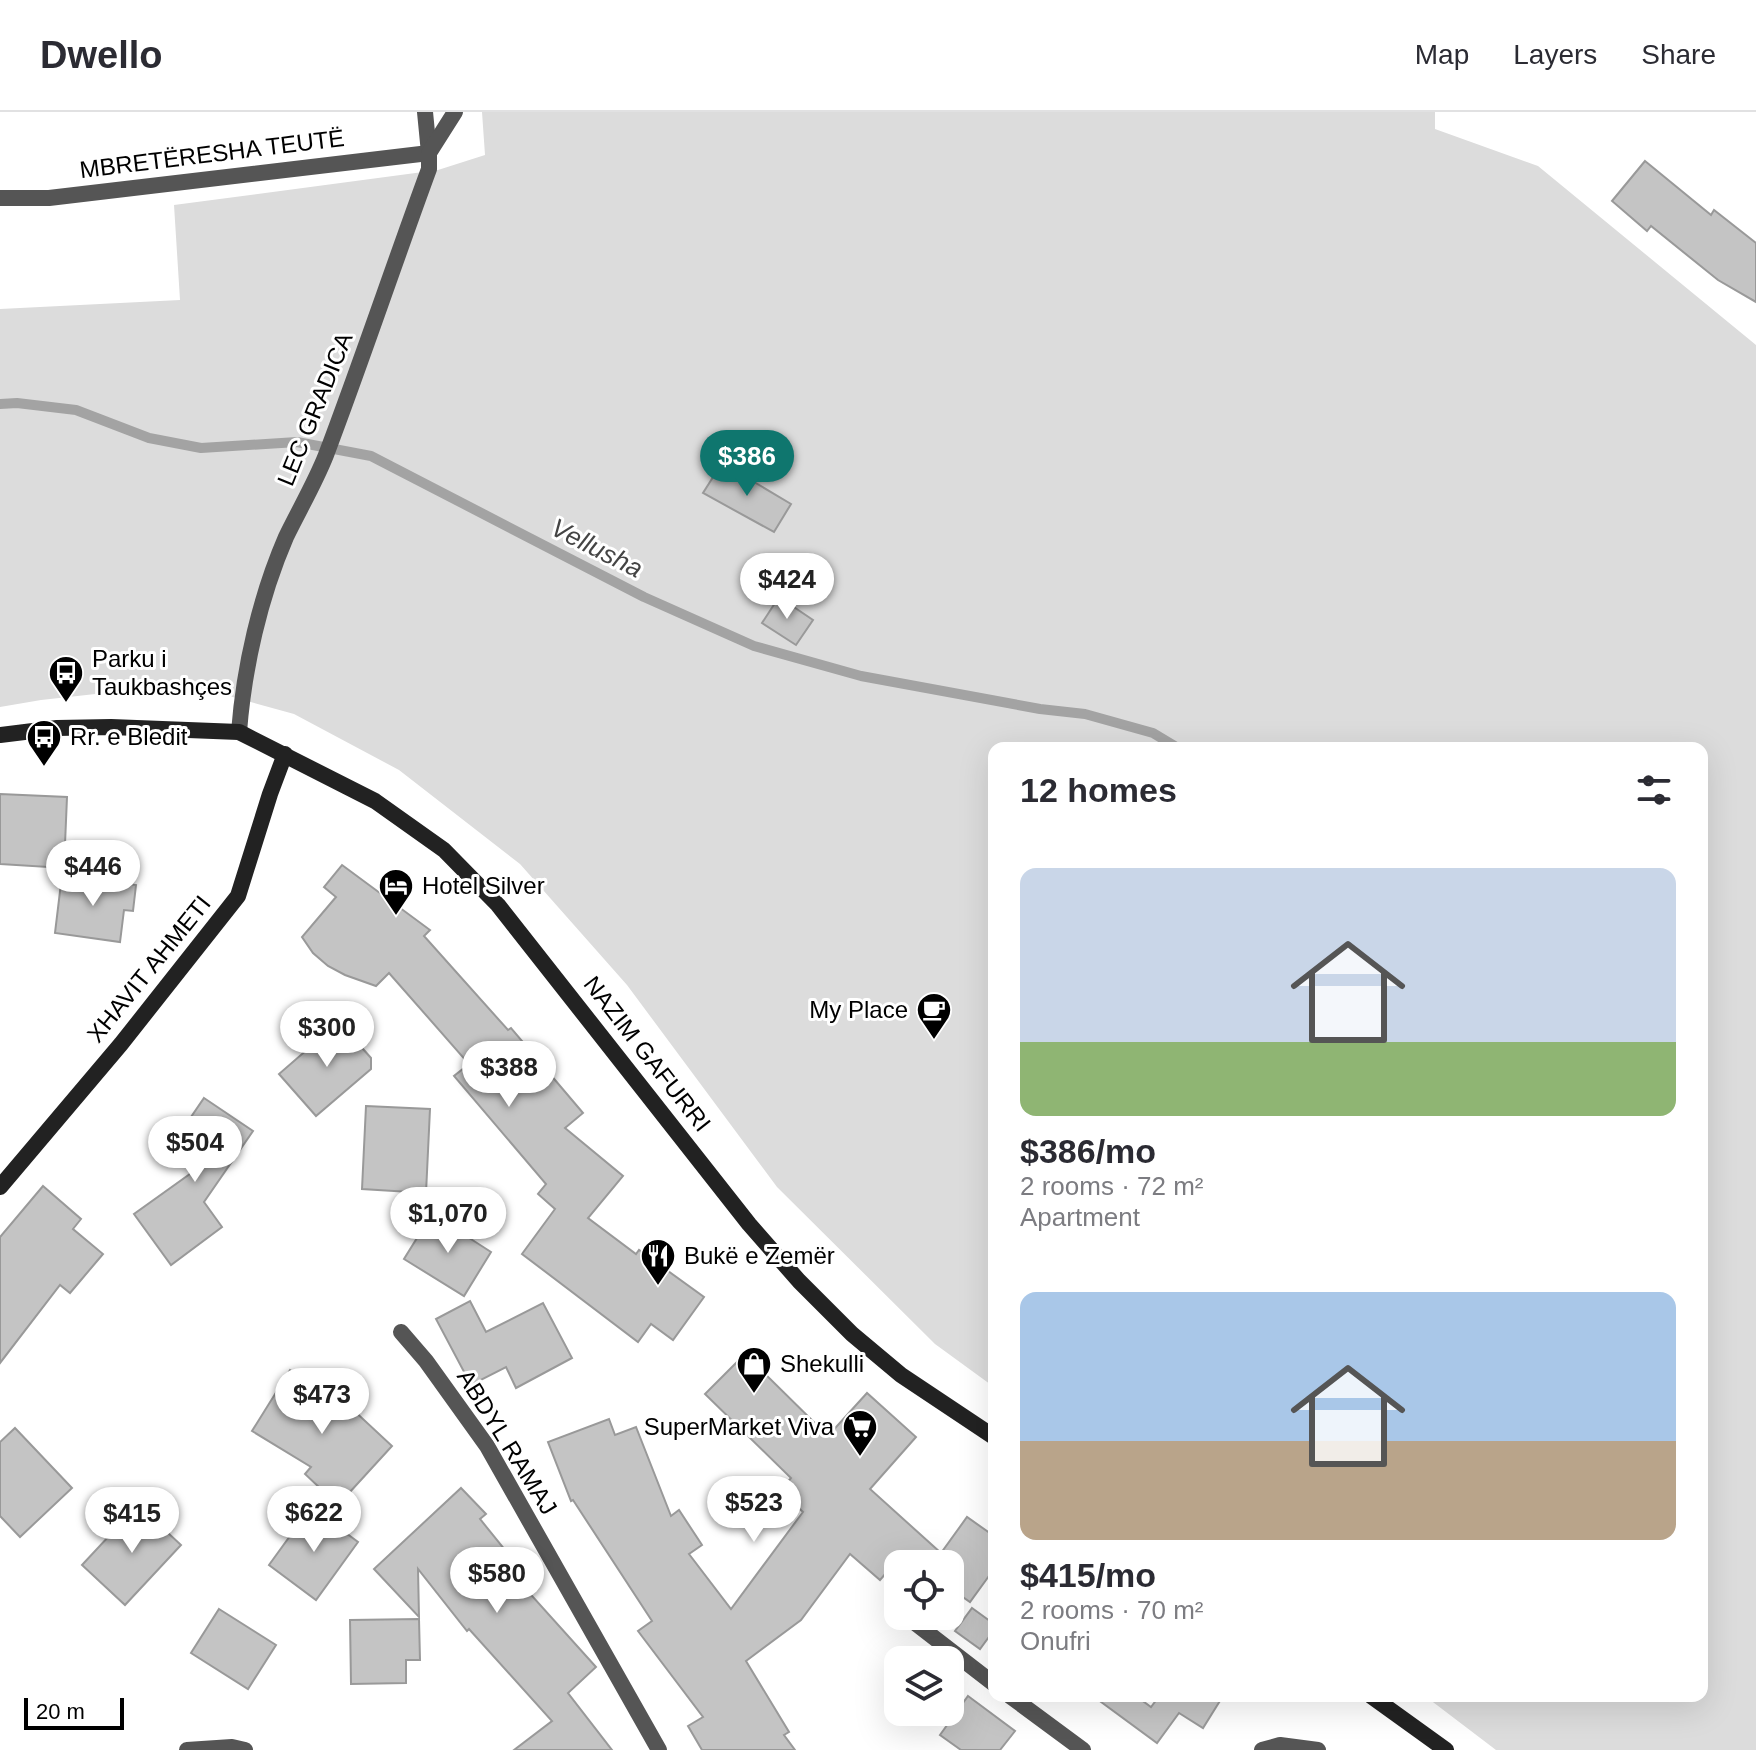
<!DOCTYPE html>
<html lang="en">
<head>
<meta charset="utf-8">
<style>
  :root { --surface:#fff; --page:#f2f2f3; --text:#2b2b33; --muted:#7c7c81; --line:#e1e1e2; --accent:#0f766e }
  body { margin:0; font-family:Arial,sans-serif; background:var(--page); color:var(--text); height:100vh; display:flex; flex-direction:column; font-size:30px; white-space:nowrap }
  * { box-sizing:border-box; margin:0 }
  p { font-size:26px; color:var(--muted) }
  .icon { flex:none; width:44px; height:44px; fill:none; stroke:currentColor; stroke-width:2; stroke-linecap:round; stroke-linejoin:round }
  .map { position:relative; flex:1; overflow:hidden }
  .drawer { position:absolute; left:988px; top:630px; width:720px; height:960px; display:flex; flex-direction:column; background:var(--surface); border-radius:16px; box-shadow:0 8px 32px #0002 }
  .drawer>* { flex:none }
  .controls { position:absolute; left:884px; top:1438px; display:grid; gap:16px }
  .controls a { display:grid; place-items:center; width:80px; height:80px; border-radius:16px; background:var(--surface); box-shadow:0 8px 32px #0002; font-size:40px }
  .scale { position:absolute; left:24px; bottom:20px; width:100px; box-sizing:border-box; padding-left:8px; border:4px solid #000; border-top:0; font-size:22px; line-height:28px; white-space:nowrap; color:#000; -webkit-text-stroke:6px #fff; paint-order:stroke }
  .price { position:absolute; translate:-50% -68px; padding:0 18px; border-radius:28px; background:#fff; color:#222; font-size:26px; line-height:52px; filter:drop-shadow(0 2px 4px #0008) }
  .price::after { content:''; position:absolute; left:50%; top:48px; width:24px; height:18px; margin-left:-12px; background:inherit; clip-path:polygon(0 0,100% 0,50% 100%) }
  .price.current { background:var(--accent); color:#fff }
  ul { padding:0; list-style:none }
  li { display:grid; align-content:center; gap:16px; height:424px; padding:0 32px }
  li span { display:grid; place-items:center; height:248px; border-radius:16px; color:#555 }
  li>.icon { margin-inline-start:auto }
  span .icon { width:144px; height:144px; fill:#fffc; stroke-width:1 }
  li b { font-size:34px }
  h2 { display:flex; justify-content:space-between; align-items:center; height:96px; padding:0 32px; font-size:34px }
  header { display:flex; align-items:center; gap:48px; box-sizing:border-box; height:112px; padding:0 40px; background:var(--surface); border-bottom:2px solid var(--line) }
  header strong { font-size:38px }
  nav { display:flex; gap:44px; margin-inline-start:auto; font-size:28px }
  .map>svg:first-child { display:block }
</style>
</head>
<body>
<header>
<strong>Dwello</strong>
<nav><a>Map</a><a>Layers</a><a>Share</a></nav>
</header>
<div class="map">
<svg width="1756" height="1638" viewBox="0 0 1756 1638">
  <rect width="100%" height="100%" fill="#fff"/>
  <path fill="#dcdcdc" d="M482,0H1435V17L1538,54L1756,233V1638H1496L1425,1584H1702V636H994V1275L935,1232L777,1075L627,873L520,752L399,658L294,602L186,572L41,588L0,595V197L180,188L174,93L438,58L485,43Z"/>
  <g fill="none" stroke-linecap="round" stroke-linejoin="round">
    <g stroke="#a3a3a3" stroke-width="10">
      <path d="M0,292L17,291L76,298L149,326L201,336L297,330L371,344L644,485L754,534L861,564L1040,597L1085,602L1153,621L1178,636"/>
      <path d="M1702,1067L1703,1068"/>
    </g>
  </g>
  <g fill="#c4c4c4" stroke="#999" stroke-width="2">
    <path d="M1645,49L1711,103L1714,98L1756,131V190L1718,168L1651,114L1647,119L1612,89Z"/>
    <path d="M722,351L791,392L774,420L703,381Z"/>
    <path d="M779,485L813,508L796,533L762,511Z"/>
    <path d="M0,682L67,685L64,756L0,752Z"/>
    <path d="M342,753L430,818L424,824L508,918L511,916L583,1001L565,1016L623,1064L588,1106L636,1142L639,1138L704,1185L673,1228L651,1212L638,1230L522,1142L555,1097L538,1082L546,1072L454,964L469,952L389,861L376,874L345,863L328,854L313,841L302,825L336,785L324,775Z"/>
    <path d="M62,763L136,773L133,799L124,798L120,830L55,821Z"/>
    <path d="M339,910L371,946V957L316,1004L279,962Z"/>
    <path d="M204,986L253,1019L204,1090L222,1115L171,1153L134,1102L208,1049L176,1027Z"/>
    <path d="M366,994L430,997L426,1081L362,1077Z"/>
    <path d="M43,1074L81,1107L73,1117L103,1142L70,1181L60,1173L0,1251V1125Z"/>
    <path d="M432,1102L491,1140L464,1184L404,1147Z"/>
    <path d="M470,1189L486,1220L543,1191L572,1246L516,1276L506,1255L471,1273L436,1207Z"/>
    <path d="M745,1242L828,1324L867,1281L916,1325L870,1377L941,1441L967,1405L994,1424V1457L970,1490L950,1476V1452H894L880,1468L850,1442L801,1508L746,1549L789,1620L784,1623L795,1638H702L688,1614L703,1605L638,1519L652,1509L573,1388L571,1389L548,1330L609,1307L615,1323L636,1315L671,1404L679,1398L702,1433L689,1442L731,1497L803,1400L780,1379L791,1366L705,1282Z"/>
    <path d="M290,1258L349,1294L392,1334L338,1393L305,1362L311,1355L252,1319Z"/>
    <path d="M15,1316L72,1376L20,1425L0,1404V1330Z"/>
    <path d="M461,1376L486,1402L480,1407L530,1469L523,1474L596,1555L568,1581L612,1638H514L552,1609L469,1517L467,1519L418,1457L419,1505L374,1457Z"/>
    <path d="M138,1393L181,1433L125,1493L82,1453Z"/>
    <path d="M311,1395L358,1430L316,1488L269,1453Z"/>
    <path d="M972,1496L994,1512V1518L980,1537L955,1519Z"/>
    <path d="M219,1497L276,1533L248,1577L191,1541Z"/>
    <path d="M419,1507L420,1548H406V1571L351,1572L350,1508Z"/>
    <path d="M968,1584L1015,1619L1000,1638H961L940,1623Z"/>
    <path d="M1093,1584H1136L1151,1595L1157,1587L1153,1584H1223L1203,1616L1179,1601L1157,1631Z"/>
  </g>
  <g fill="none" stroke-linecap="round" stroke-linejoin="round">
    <g stroke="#555" stroke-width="16">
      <path d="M0,86H49L429,41L425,0"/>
      <path d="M239,620C244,555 260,485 286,425C299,398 315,371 326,343C362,248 394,152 429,57V41L455,0"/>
      <path d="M401,1220L426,1249L487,1334L659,1638"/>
      <path d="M906,1504L994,1572"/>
      <path d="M1010,1584L1083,1638"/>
      <path d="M187,1638L232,1635L245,1638"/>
      <path d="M1262,1638L1280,1633L1318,1638"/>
    </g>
    <g stroke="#222" stroke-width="16">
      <path d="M0,623L57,616L111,615L239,620L375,689L444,738L498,793L749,1112L799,1169L852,1222L901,1263L994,1325"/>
      <path d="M0,1075L121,932L238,784L270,682L285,642"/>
      <path d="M1371,1584L1446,1638"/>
    </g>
  </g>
  <defs>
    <symbol id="bus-pin" viewBox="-11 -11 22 30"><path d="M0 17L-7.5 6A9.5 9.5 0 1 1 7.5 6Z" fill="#000" stroke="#fff"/><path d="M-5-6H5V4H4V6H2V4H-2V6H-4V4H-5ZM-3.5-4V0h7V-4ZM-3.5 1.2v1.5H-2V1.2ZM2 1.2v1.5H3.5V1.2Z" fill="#fff"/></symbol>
    <symbol id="hotel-pin" viewBox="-11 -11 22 30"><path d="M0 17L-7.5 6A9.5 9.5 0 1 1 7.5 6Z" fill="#000" stroke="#fff"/><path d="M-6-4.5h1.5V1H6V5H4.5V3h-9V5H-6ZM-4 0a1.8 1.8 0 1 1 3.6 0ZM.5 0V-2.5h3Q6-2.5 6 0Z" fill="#fff"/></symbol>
    <symbol id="cafe-pin" viewBox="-11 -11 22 30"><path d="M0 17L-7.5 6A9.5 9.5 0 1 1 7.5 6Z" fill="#000" stroke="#fff"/><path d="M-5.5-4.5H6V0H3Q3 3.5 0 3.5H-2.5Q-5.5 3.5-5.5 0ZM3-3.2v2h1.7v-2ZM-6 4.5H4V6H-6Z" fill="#fff"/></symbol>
    <symbol id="restaurant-pin" viewBox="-11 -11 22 30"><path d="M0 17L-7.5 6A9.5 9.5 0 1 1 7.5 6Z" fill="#000" stroke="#fff"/><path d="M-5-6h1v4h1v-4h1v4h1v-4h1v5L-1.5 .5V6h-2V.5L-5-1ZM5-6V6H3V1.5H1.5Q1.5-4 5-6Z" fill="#fff"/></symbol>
    <symbol id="shop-pin" viewBox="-11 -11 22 30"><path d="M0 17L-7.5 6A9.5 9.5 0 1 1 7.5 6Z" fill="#000" stroke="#fff"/><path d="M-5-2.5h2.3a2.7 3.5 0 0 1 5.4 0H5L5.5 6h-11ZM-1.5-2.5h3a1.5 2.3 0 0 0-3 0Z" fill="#fff"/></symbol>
    <symbol id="supermarket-pin" viewBox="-11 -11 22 30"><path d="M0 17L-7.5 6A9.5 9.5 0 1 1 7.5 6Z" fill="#000" stroke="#fff"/><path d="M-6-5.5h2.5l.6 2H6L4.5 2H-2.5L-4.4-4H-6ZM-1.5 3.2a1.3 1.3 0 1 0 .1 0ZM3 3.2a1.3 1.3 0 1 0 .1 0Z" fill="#fff"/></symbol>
  </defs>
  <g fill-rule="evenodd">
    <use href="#bus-pin" x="46" y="541" width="40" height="54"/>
    <use href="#bus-pin" x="24" y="605" width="40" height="54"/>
    <use href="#hotel-pin" x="376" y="754" width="40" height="54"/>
    <use href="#cafe-pin" x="914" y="878" width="40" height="54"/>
    <use href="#restaurant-pin" x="638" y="1124" width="40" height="54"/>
    <use href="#shop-pin" x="734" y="1232" width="40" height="54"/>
    <use href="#supermarket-pin" x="840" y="1295" width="40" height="54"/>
  </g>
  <g text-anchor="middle" stroke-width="6" stroke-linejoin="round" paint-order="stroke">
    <g font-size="24" fill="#000" stroke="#fff">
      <text transform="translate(212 42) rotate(-7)" y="8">MBRETËRESHA TEUTË</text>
      <text transform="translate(315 297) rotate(-68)" y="8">LEC GRADICA</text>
      <text transform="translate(149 857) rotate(-51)" y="8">XHAVIT AHMETI</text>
      <text transform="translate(647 942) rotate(52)" y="8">NAZIM GAFURRI</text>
      <text transform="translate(507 1330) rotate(58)" y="8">ABDYL RAMAJ</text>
    </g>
    <g font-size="24" fill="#000" stroke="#fff" text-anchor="start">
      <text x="92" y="555">Parku i<tspan x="92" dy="28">Taukbashçes</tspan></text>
      <text x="70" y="633">Rr. e Bledit</text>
      <text x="422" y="782">Hotel Silver</text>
      <text x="908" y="906" text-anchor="end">My Place</text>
      <text x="684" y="1152">Bukë e Zemër</text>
      <text x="780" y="1260">Shekulli</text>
      <text x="834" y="1323" text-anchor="end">SuperMarket Viva</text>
    </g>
    <g font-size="26" font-style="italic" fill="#444" stroke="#fff">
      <text transform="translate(597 436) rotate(27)" y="9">Vellusha</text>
    </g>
  </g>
</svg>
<div class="controls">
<a><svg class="icon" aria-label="locate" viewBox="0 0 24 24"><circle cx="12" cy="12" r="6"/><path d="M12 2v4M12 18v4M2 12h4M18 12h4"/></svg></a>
<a><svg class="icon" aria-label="layers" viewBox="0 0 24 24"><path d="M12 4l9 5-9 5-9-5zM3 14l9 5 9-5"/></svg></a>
</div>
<div class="scale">20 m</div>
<b class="price current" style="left:747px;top:386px">$386</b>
<b class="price" style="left:787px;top:509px">$424</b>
<b class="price" style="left:93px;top:796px">$446</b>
<b class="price" style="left:327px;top:957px">$300</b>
<b class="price" style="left:509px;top:997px">$388</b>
<b class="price" style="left:195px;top:1072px">$504</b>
<b class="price" style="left:448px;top:1143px">$1,070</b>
<b class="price" style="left:322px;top:1324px">$473</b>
<b class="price" style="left:754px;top:1432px">$523</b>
<b class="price" style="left:314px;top:1442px">$622</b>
<b class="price" style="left:132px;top:1443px">$415</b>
<b class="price" style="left:497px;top:1503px">$580</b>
<section class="drawer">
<h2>12 homes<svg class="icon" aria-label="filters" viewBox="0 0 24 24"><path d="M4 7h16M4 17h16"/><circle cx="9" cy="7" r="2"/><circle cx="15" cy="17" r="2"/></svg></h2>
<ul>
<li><span style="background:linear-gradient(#c9d6e8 70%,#8fb573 0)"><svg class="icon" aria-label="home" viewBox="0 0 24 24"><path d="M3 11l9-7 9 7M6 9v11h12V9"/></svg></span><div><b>$386/mo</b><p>2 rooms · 72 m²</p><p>Apartment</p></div></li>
<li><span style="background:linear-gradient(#a9c7e8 60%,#b9a48a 0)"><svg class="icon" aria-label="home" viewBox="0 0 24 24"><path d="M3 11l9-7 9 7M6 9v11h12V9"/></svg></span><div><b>$415/mo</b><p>2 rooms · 70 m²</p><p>Onufri</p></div></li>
</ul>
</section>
</div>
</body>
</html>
